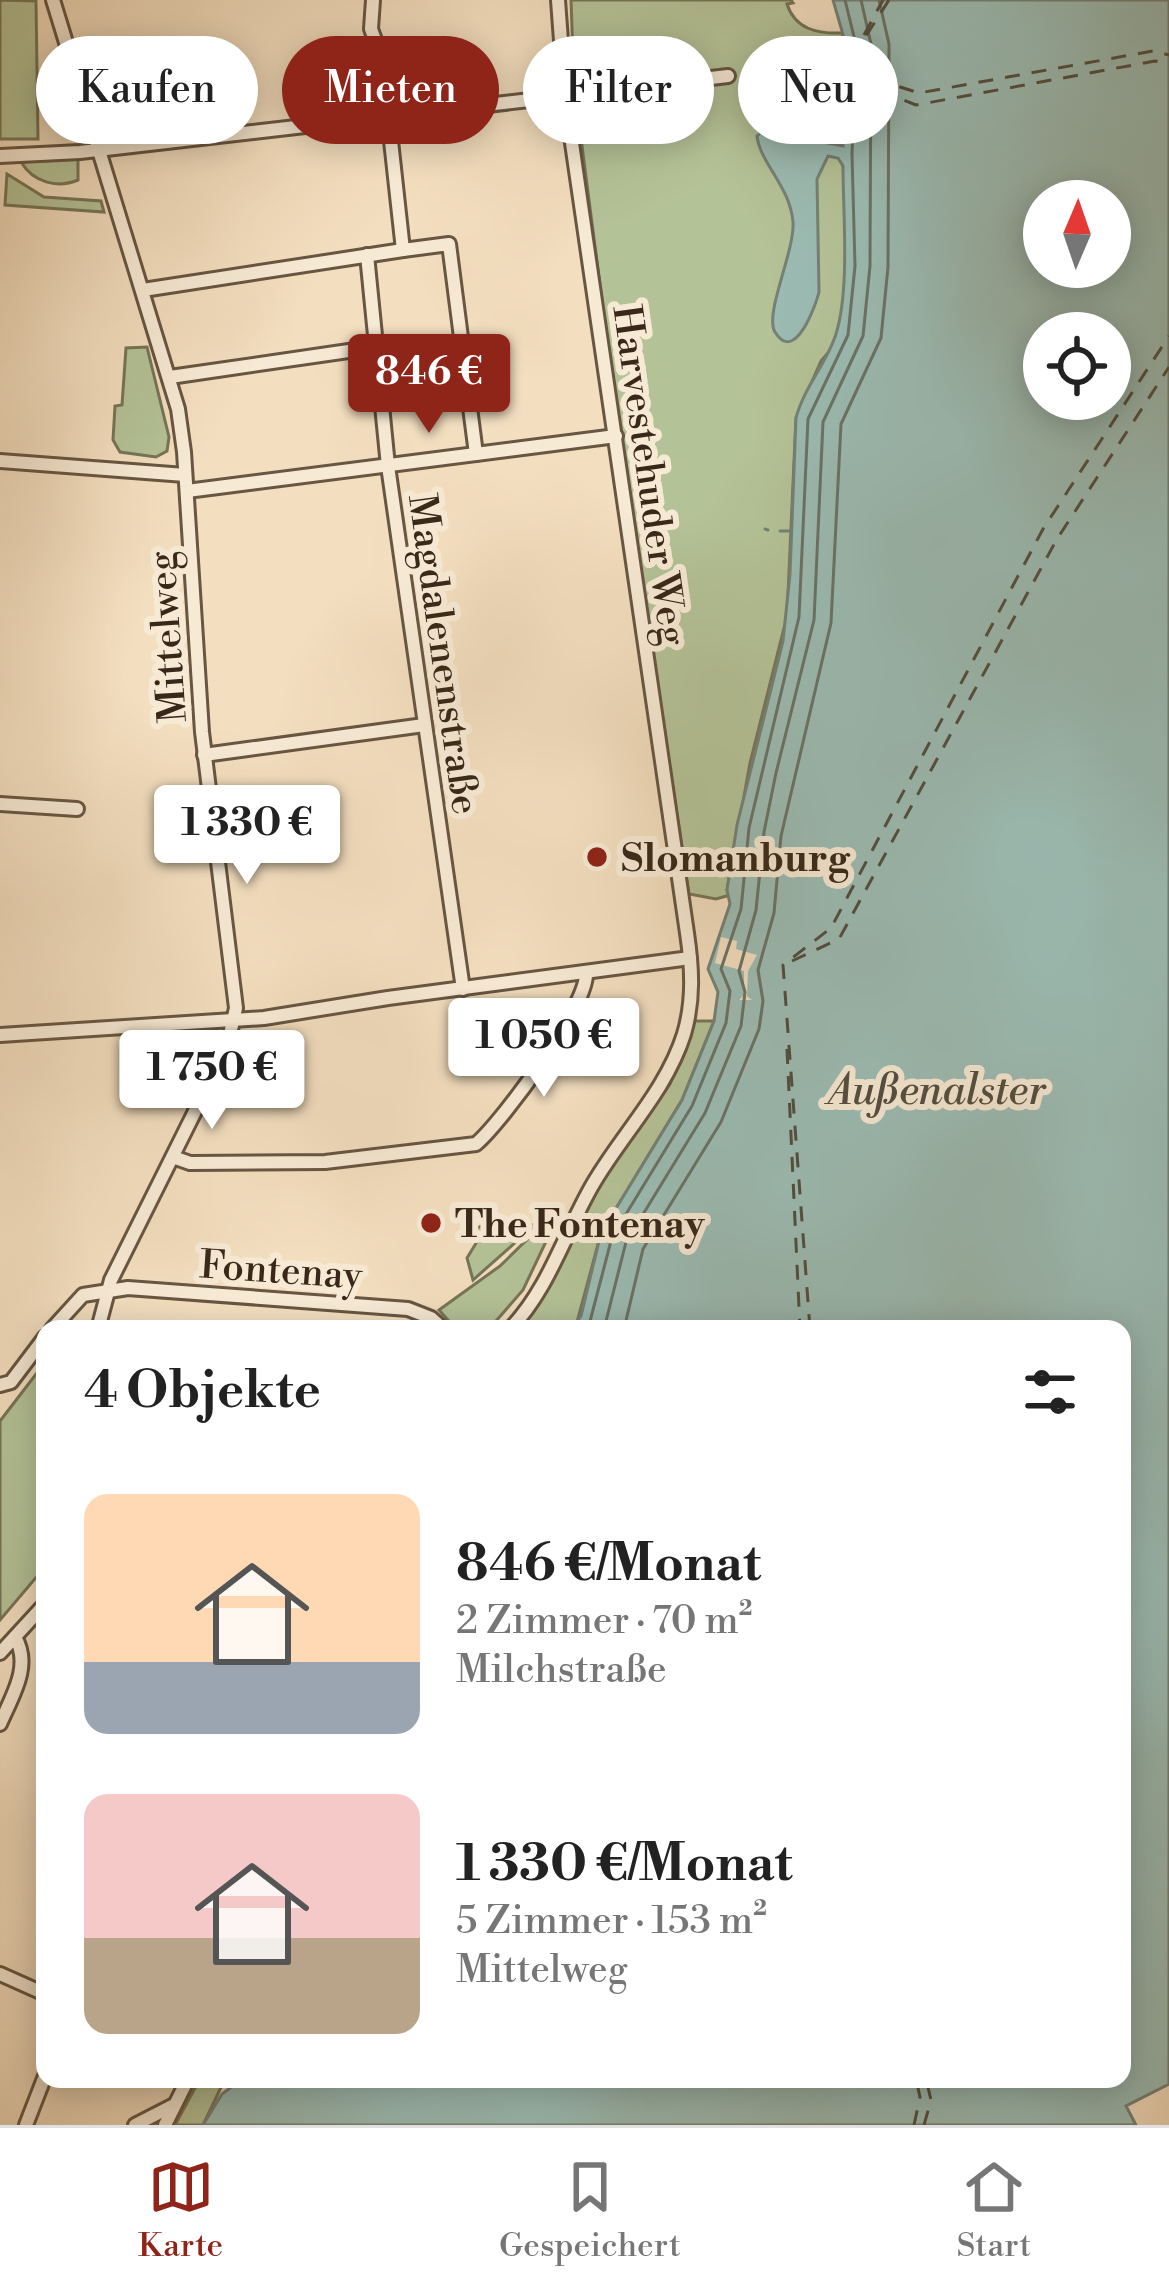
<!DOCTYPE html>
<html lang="de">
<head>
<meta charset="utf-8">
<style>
  :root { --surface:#fff; --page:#f6f6f6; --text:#222; --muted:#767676; --line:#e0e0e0; --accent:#8f2418 }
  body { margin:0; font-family:"Libre Bodoni",serif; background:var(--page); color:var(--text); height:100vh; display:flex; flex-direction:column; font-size:45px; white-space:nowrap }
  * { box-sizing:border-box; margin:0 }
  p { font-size:39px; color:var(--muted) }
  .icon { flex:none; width:66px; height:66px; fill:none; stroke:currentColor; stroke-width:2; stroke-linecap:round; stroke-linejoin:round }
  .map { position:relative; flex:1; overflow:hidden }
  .sheet { position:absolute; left:36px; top:1320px; width:1095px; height:768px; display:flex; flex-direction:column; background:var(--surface); border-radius:24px; box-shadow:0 6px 30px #0003 }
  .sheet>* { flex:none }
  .hud { position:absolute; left:36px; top:36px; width:1098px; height:108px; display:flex; gap:24px }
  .needle { width:78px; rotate:2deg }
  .fabs { position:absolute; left:1023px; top:180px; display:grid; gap:24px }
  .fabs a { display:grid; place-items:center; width:108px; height:108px; border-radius:50%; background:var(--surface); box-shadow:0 6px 30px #0003; font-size:60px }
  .price { position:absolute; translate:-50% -102px; padding:0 27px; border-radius:12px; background:#fff; color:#222; font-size:39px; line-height:78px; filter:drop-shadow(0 3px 6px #0008) }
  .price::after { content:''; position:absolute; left:50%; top:72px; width:36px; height:27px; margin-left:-18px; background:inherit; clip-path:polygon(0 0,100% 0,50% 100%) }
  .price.selected { background:var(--accent); color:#fff }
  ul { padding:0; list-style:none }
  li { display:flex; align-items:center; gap:36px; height:300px; padding:0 48px }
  li span { display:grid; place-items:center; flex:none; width:336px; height:240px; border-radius:24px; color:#555 }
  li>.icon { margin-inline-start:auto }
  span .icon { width:144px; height:144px; fill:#fffc; stroke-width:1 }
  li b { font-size:51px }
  h2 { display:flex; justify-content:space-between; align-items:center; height:144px; padding:0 48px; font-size:51px }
  .pill { padding:0 42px; border-radius:54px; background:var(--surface); box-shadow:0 6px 30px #0003; font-size:42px; line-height:108px }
  .pill.selected { background:var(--accent); color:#fff }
  .tab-bar { display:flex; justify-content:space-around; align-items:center; height:168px; border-top:3px solid var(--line); background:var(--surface); font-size:33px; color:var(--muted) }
  .tab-bar a { display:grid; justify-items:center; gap:6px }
  .tab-bar .selected { color:var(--accent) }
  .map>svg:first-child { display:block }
</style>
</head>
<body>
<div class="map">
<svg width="1169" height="2125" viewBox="0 0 1169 2125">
  <rect width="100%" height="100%" fill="#f3debf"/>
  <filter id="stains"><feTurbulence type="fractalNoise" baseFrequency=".00167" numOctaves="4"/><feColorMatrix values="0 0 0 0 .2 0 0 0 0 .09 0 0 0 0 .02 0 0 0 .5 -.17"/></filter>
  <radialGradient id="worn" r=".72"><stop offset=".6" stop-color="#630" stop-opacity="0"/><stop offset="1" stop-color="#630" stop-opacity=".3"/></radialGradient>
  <g fill="#b4c297" stroke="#767558" stroke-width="3">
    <path d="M0,0L36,1L38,139H0Z"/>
    <path d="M571,0H791L793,3L787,4C795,29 817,34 842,33L844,38L843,165L856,320L821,361L796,418L787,616L750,763L727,890L730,895L716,899L689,894L619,432L574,84Z"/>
    <path d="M78,159V180C57,189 33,182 21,162Z"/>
    <path d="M7,174L44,197L101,201L104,212L5,205Z"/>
    <path d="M147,347L169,437L167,451L156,457L120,452L113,440L115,406L122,405L126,348Z"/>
    <path d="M695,1021H714L682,1100L601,1233L576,1326L571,1329H515L595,1190L670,1084Z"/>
    <path d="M501,1220L535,1225L473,1280L467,1258L478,1240L476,1228Z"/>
    <path d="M540,1227L551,1231L523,1290L489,1329H456L439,1310L500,1266Z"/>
    <path d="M43,1365L45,1567L0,1620V1421Z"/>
    <path d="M200,2079H225L203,2125H175Z"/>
  </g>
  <path fill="#9bbcb4" stroke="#748176" stroke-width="3" fill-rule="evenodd" d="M833,0H1169V2084L1126,2106L1136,2125H203L222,2094L242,2079H1122V1329H571L581,1316L601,1233L682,1100L714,1021L718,992L708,969L730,904L727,890L737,825L783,641L790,574L796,418C804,387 827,363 836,334C850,289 843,214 843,166L838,158L828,156L817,179L819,292C816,304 795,365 775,332C764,314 795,251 793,222C790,186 760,163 757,136L777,118L792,124V136L843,146L844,38ZM1044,201H1110V267H1044ZM1044,333H1110V399H1044Z"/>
  <path fill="#f3debf" d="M721,937L737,941L736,949L757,955L748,971L747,996L752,1000H739L744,995V971L715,963Z"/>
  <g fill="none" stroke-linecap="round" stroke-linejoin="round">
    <g stroke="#6a7266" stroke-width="3">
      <path d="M588,1329L612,1237L692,1106L726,1023L730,991L721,969L741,909L749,828L799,617L808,419L848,335L855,266L852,154L856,45L845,0"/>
      <path d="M604,1329L626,1242L705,1113L741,1026L745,992L739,971L756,910L764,832L776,773L814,620L823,422L863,336L870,266L871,44L861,0"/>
      <path d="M624,1329L643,1249L721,1122L759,1029L763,1001L758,970L774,913L781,836L831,623L841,424L881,338L888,267L889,44L879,0"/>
    </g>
    <g stroke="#748176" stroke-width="3">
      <path d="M765,529L768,530"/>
      <path d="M780,531H791"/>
    </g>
    <g stroke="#524d40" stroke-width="3" stroke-dasharray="15 12" stroke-linecap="butt">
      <path d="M889,0L857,50L871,87L916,105L1155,61L1169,65"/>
      <path d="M864,35L883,0"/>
      <path d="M860,54L878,80L919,93L1153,51L1169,55"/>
      <path d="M792,961L839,939L1057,539L1169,367"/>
      <path d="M787,1049L800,1329"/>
      <path d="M810,1329L783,965L831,928L1043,529L1169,336"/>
      <path d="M914,2125L920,2097L916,2079"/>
      <path d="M924,2125L931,2100L926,2079"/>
    </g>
    <defs>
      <g id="minor">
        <path d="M53,0L178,409L184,452L202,732L236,1008L227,1047L111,1280L98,1329"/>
        <path d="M373,0L371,29L382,59L403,250L449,244L476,454"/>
        <path d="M0,156L80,152L556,97L634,82L642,86L728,76"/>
        <path d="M367,255L388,466L463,989"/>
        <path d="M143,290L403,250"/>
        <path d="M170,377L376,347"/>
        <path d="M0,461L185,475"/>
        <path d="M187,491L616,436"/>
        <path d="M204,755L424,725"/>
        <path d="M0,804L77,809"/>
        <path d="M0,1035L264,1018L388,998L690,958"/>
        <path d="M173,1157L190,1163L325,1162L476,1144C503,1121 588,1005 586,973"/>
        <path d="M52,1329L83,1295L128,1288L408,1309L431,1318L443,1329"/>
        <path d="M510,1329C549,1289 565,1232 593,1184C622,1134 666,1091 684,1034C694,1000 692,967 687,933L565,95L558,0"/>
        <path d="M0,1385L11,1382L45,1337"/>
        <path d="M0,1653L45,1604"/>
        <path d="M0,1724C12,1696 32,1666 15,1637"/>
        <path d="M0,1974L45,1994"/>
        <path d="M26,2125L45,2076"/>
        <path d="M135,2125L172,2106"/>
        <path d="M165,2125L188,2079"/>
      </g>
    </defs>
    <use href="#minor" stroke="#685642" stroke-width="18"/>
    <use href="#minor" stroke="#f7ead5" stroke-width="12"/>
  </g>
  <g fill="#8f2418" stroke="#f7ead5" stroke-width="4.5">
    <circle cx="597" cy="857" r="12"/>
    <circle cx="431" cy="1223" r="12"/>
  </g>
  <g text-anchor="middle" stroke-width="12" stroke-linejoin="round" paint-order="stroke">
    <g font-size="39" fill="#392819" stroke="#f7ead5">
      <text transform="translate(651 475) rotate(82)" y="14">Harvestehuder Weg</text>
      <text transform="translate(166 637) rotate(-94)" y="14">Mittelweg</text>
      <text transform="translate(445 654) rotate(82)" y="14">Magdalenenstraße</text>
      <text transform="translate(281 1269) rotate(4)" y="14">Fontenay</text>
    </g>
    <g font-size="39" font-weight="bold" fill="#392819" stroke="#f7ead5" text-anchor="start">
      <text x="621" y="871">Slomanburg</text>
      <text x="455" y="1237">The Fontenay</text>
    </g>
    <g font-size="42" font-style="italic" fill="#524d40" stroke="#f7ead5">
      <text x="937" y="1104">Außenalster</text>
    </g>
  </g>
  <rect width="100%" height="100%" filter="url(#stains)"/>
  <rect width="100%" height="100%" fill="url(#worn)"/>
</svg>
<div class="fabs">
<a><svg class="needle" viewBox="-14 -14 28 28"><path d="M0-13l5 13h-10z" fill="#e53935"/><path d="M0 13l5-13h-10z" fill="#767676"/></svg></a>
<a><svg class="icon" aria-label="locate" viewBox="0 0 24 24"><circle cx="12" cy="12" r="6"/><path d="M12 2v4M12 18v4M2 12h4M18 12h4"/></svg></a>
</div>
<b class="price selected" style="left:429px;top:436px">846 €</b>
<b class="price" style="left:247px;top:887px">1 330 €</b>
<b class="price" style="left:544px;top:1100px">1 050 €</b>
<b class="price" style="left:212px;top:1132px">1 750 €</b>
<div class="hud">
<a class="pill">Kaufen</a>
<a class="pill selected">Mieten</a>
<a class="pill">Filter</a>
<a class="pill">Neu</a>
</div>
<section class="sheet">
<h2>4 Objekte<svg class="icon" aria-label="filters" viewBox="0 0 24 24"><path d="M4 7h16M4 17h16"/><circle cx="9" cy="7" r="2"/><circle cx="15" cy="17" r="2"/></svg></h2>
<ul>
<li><span style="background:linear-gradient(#ffd9b3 70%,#9aa5b1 0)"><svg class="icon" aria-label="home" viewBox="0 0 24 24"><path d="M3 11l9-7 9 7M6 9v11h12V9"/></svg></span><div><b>846 €/Monat</b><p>2 Zimmer · 70 m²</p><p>Milchstraße</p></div></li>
<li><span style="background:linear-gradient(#f6c9c9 60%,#b9a48a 0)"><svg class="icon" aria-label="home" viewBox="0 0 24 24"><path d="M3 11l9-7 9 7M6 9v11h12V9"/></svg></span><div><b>1 330 €/Monat</b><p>5 Zimmer · 153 m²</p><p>Mittelweg</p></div></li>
</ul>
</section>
</div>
<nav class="tab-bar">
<a class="selected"><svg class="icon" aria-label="map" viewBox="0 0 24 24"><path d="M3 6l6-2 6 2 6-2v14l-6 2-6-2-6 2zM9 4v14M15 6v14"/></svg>Karte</a>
<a><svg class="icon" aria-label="saved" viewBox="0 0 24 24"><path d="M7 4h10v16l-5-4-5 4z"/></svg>Gespeichert</a>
<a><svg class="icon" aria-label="home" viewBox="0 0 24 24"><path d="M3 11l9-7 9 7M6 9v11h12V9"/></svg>Start</a>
</nav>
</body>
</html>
